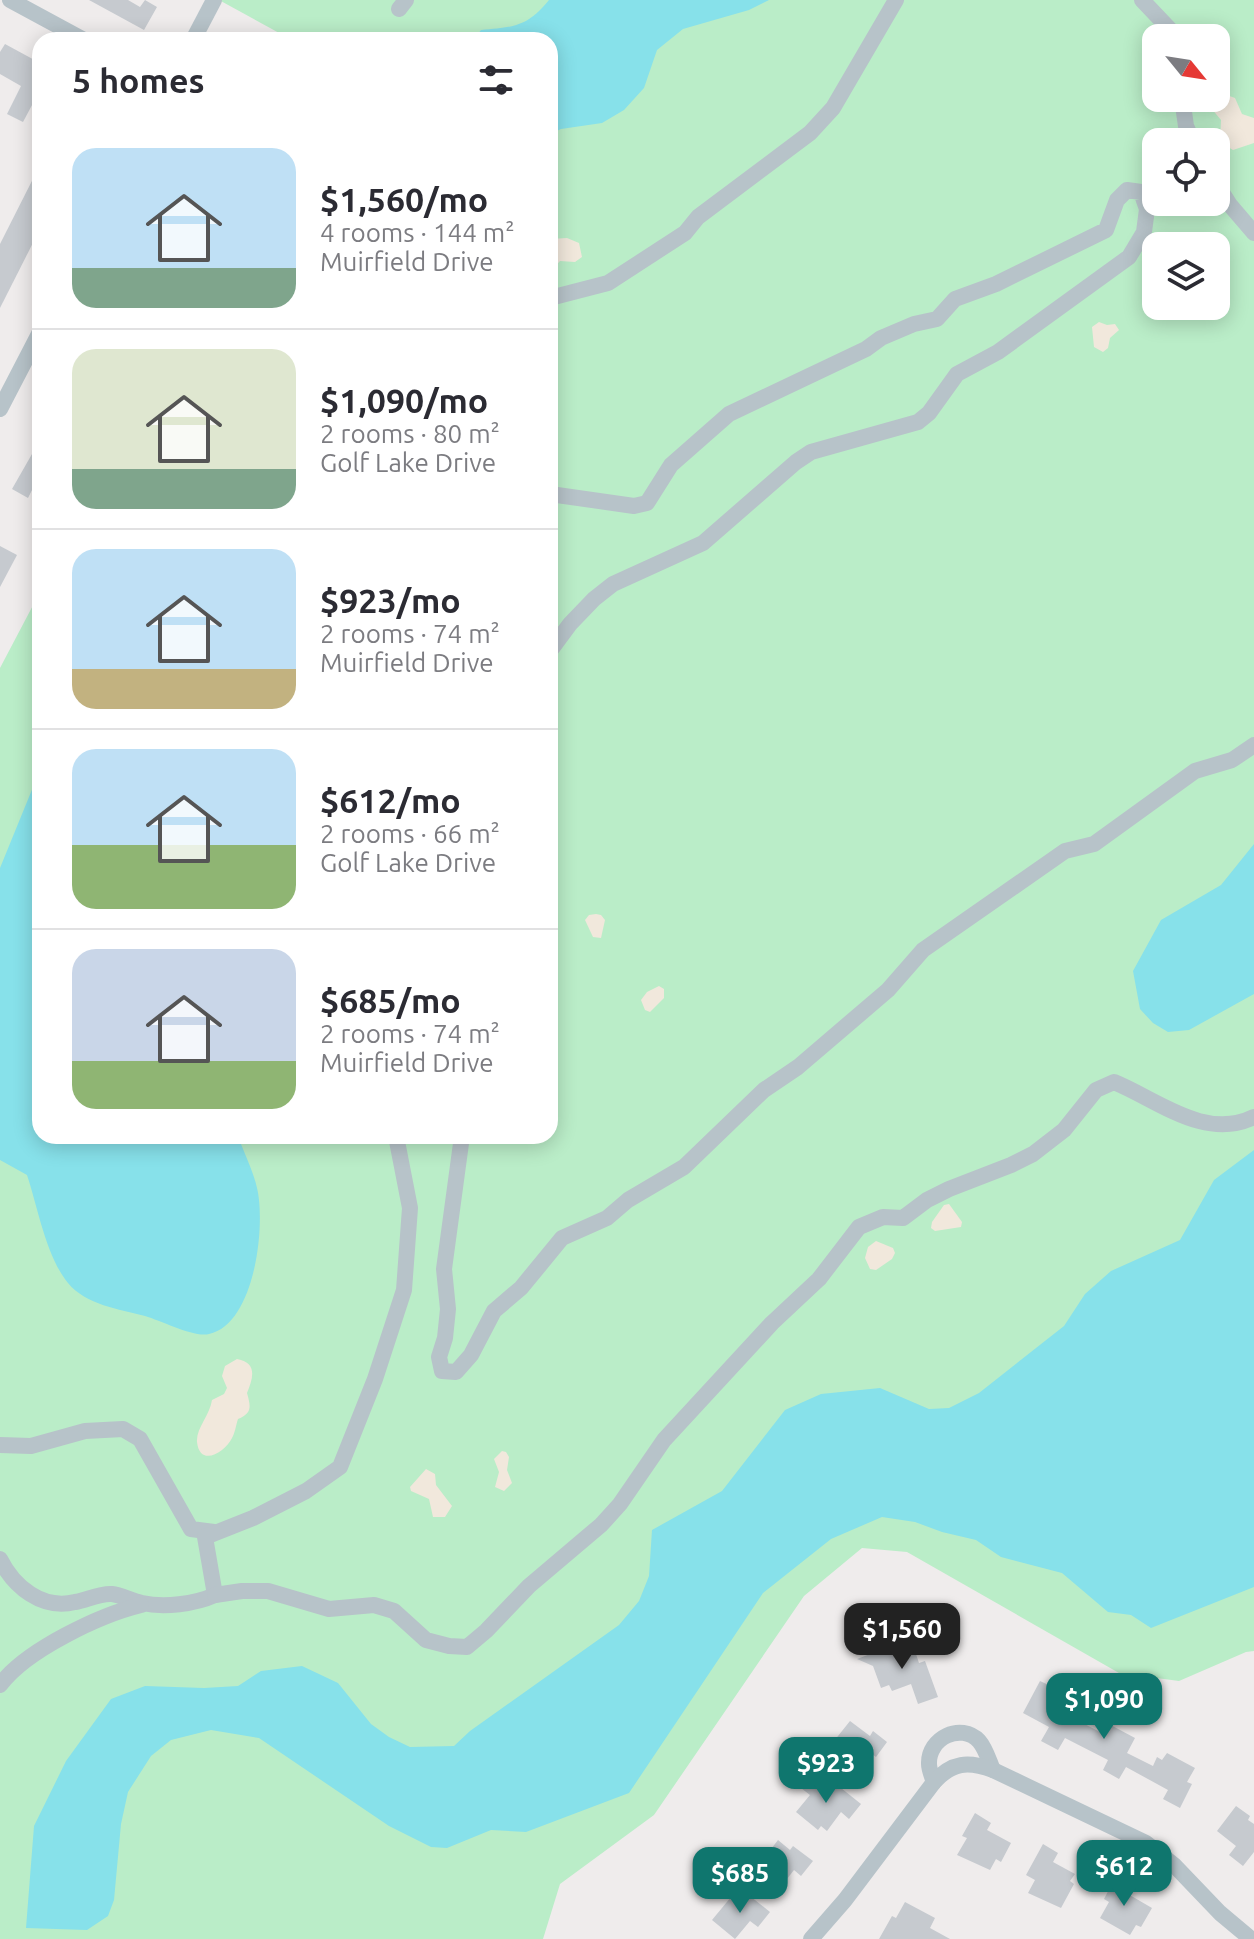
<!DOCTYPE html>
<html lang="en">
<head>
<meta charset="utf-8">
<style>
  :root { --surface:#fff; --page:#f7f7f7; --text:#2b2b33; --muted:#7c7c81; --line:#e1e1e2; --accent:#0f766e }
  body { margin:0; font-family:Ubuntu,sans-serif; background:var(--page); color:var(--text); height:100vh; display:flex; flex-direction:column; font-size:30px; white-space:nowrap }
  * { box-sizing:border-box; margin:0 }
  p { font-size:26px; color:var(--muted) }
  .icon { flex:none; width:44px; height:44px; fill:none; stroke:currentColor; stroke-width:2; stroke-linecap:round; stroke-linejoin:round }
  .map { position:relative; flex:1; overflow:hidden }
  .drawer { position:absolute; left:32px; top:32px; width:526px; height:1112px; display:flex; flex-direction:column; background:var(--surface); border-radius:24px; box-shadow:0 4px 20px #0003 }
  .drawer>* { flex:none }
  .needle { width:52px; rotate:120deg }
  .tools { position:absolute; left:1142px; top:24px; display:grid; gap:16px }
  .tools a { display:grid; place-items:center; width:88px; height:88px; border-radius:16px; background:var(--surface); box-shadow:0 4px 20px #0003; font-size:40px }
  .price { position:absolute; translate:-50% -68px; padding:0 18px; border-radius:16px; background:var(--accent); color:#fff; font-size:26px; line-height:52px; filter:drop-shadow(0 2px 4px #0008) }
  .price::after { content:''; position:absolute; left:50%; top:48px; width:24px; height:18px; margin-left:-12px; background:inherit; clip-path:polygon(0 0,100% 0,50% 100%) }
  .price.active { background:#222; color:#fff }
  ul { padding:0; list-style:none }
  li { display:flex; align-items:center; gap:24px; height:200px; padding:0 40px }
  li+li { border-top:2px solid var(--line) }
  li span { display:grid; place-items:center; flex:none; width:224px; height:160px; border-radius:24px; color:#555 }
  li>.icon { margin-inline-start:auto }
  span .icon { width:96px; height:96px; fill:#fffc; stroke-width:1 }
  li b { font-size:34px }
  h2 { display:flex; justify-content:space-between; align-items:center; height:96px; padding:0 40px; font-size:34px }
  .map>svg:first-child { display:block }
</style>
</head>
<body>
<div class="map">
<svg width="1254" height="1939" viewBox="0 0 1254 1939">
  <rect width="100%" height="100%" fill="#efecec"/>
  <path fill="#baedc8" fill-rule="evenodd" d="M219,0H1254V1651L1246,1652L1179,1681L1119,1673L907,1552L862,1548L804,1596L654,1815L560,1884L543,1939H0V668L40,592V1136H550V40H292ZM1156,38H1216V98H1156ZM1156,142H1216V202H1156ZM1156,246H1216V306H1156Z"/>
  <g fill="#f1e8dc">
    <path d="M1221,93L1235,98L1242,114L1254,118V143L1233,150L1220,142L1221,120L1211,108L1214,99Z"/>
    <path d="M567,238L579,243L582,257L575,262L560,261L550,272V239Z"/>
    <path d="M1099,322L1107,325L1115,324L1119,330L1110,338L1108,348L1103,352L1094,347L1092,327Z"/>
    <path d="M596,914L601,915L605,920L601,938L593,937L585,920L589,915Z"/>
    <path d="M659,986L664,989V998L650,1012L645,1010L641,1000L647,992Z"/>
    <path d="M949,1204L962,1222L961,1227L935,1231L931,1228L932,1222L944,1205Z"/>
    <path d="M876,1241L893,1248L895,1253L892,1259L876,1270L870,1269L865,1258L868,1247Z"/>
    <path d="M237,1359C258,1363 253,1378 247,1393C251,1407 252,1413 238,1419C236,1425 235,1433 232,1438C225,1452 200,1468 197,1442C196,1428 210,1415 212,1400L224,1394L227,1388L222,1376L225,1366Z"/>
    <path d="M502,1451L506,1452L509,1457L507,1470L512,1483L504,1491L495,1487L499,1472L494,1459Z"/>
    <path d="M426,1469L435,1474L436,1485L452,1506L445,1517H433L429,1499L411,1491L410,1487Z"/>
  </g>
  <g fill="#87e1ea">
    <path d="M549,0H769L749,10L683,29L657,50L644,88L624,110L602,123L561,129L550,134V40H473L481,30C514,27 527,27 549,0Z"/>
    <path d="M40,770V1136H238C244,1153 253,1170 257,1188C266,1225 255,1324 209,1334C195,1338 162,1321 145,1316C119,1309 86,1305 68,1283C46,1256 38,1208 27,1175L0,1160V868Z"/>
    <path d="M1254,844V994L1189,1030L1168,1032L1153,1023L1140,1009L1133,971L1161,920L1221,885Z"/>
    <path d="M1254,1150V1587L1151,1628L1131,1615L1108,1612L1062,1573L1001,1557L976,1540L942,1532L915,1522L882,1517L831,1539L763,1593L629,1793L526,1832L491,1830L447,1848L431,1847L389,1826L259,1738L211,1730L171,1740L151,1756L128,1792L121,1824L114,1900L108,1916L87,1930L26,1928L34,1826L66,1761L111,1699L145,1686L204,1688L238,1686L261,1671L302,1666L338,1683L371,1724L389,1737L410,1747L454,1746L470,1731L619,1625L639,1601L649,1576L652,1530L722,1491L785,1410L821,1394L880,1388L929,1409L949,1408L979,1393L1064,1326L1085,1294L1111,1271L1180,1240L1214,1180Z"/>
  </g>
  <g fill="#c6cacf">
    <path d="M89,0H128L140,7L145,0L157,7L144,30Z"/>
    <path d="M5,44L40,63V90L23,122L7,114L21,86L0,74V52Z"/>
    <path d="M40,165V229L0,308V244Z"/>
    <path d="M40,440V489L34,486L28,498L12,489Z"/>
    <path d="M0,546L17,555L0,587Z"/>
    <path d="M912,1642L919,1663L925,1661L938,1697L918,1704L911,1684L892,1691L889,1685L881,1688L873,1666L857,1659L894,1645L895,1648Z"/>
    <path d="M1040,1681L1068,1694L1072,1686L1088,1695L1075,1719L1100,1732L1105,1722L1135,1738L1127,1753L1153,1766L1157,1757L1162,1760L1167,1753L1195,1768L1187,1782L1192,1784L1180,1808L1163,1799L1168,1790L1126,1767L1119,1779L1103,1770L1108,1760L1065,1738L1058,1750L1041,1741L1049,1727L1023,1713Z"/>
    <path d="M850,1721L870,1736L873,1731L887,1742L876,1757L867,1750L852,1770L834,1756L837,1752L830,1746Z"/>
    <path d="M810,1776L830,1792L836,1784L861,1804L849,1819L841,1812L827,1831L821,1826L818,1830L796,1812L810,1795L801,1788Z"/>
    <path d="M1236,1806L1250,1816L1248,1820L1254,1824V1852L1243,1866L1229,1855L1236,1846L1217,1831Z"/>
    <path d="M975,1813L991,1823L987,1830L1011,1843L1001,1862L996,1859L990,1870L957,1855L967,1838L962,1836Z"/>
    <path d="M778,1840L790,1850L793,1846L813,1861L801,1876L794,1870L779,1889L755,1870Z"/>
    <path d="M1043,1844L1058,1853L1053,1862L1075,1874L1070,1881L1074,1884L1061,1908L1028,1893L1035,1880L1026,1875Z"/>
    <path d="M1115,1878L1132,1887L1128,1894L1152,1908L1141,1927L1136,1925L1130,1935L1100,1918L1109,1902L1104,1899Z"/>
    <path d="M736,1891L747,1900L750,1896L770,1912L758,1927L750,1921L735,1939L712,1920Z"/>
    <path d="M905,1902L935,1918L930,1928L950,1939H879L892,1916L896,1918Z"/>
  </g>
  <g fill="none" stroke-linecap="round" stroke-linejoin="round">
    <g stroke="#b7c3c9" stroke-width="16">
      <path d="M10,0L84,40"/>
      <path d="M1142,0L1178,38"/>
      <path d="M399,9L406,0"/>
      <path d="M193,40L214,0"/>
      <path d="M1182,98L1186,126L1193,142"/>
      <path d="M1216,183L1230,205L1254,233"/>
      <path d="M550,298L608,283L685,233L698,217L810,133L833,108L896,0"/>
      <path d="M0,409L40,332"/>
      <path d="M550,494L634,506L647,503L671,465L729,414L866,349L881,338L914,324L937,319L955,299L996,284L1106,230L1117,200L1127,190L1141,192L1147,209L1144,232L1129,257L998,352L957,374L929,413L918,422L811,452L796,462L703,543L613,584L594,599L570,624L550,651"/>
      <path d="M550,927V929"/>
      <path d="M462,1136L444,1269L448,1309L445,1338L439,1357L442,1371L456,1372L471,1355L494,1311L521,1288L562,1238L607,1218L628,1200L684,1167L764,1090L798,1067L888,990L923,950L1065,851L1094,844L1195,771L1232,760L1254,745"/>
      <path d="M0,1445L31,1446L85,1431L123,1429L140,1439L191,1529L214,1532"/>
      <path d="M0,1559C14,1587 42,1610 75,1602C87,1600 100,1593 112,1594C121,1595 132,1601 142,1603C164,1608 195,1604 215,1595L205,1537L253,1518L306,1491L340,1467L375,1379L404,1290L410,1208L396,1136"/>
      <path d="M215,1595L242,1591H268L329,1609L374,1605L394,1611L426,1640L449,1646L467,1647L486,1631L529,1586L601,1525L620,1504L664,1440L772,1323L819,1279L859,1227L883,1217L903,1218L927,1200L949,1189L1011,1165L1033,1154L1064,1130L1096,1090L1114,1082C1158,1100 1205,1141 1254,1117"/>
      <path d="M0,1685C26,1650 100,1615 141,1605"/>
      <path d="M934,1782C932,1777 929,1769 929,1764C928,1738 961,1722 979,1741C986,1749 989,1761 993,1770"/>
      <path d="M811,1939L845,1900L934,1782C952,1762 968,1761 993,1770L1146,1843L1174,1865L1220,1913L1251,1939"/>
    </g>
  </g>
</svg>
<div class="tools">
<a><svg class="needle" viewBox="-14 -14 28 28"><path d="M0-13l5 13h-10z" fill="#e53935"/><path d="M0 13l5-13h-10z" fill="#7c7c81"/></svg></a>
<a><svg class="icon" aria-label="locate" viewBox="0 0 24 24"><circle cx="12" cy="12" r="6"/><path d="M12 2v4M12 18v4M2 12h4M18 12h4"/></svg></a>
<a><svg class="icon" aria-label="layers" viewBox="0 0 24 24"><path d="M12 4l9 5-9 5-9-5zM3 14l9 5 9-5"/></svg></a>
</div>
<b class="price active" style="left:902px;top:1671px">$1,560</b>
<b class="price" style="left:1104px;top:1741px">$1,090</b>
<b class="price" style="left:826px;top:1805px">$923</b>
<b class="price" style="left:1124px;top:1908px">$612</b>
<b class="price" style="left:740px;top:1915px">$685</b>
<section class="drawer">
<h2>5 homes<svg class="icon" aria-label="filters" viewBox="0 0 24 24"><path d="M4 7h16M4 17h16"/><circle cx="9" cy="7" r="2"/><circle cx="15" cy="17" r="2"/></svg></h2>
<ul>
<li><span style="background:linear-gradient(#bfe0f5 75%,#7fa58c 0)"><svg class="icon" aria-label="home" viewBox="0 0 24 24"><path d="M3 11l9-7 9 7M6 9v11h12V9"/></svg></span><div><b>$1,560/mo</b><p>4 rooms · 144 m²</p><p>Muirfield Drive</p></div></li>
<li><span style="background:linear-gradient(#dfe7d0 75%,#7fa58c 0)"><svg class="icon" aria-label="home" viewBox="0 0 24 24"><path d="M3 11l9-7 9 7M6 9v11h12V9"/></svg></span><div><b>$1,090/mo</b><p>2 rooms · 80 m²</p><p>Golf Lake Drive</p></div></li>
<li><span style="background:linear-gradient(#bfe0f5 75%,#c2b280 0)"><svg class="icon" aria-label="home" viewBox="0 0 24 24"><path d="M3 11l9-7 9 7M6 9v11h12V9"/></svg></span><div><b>$923/mo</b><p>2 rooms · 74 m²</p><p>Muirfield Drive</p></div></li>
<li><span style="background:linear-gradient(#bfe0f5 60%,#8fb573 0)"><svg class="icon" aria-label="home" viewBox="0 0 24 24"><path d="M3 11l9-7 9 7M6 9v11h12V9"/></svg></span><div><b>$612/mo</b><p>2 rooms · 66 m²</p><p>Golf Lake Drive</p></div></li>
<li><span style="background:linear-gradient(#c9d6e8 70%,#8fb573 0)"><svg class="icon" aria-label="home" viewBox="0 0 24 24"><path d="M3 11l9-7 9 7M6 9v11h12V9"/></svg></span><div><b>$685/mo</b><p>2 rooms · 74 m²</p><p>Muirfield Drive</p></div></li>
</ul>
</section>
</div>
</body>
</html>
